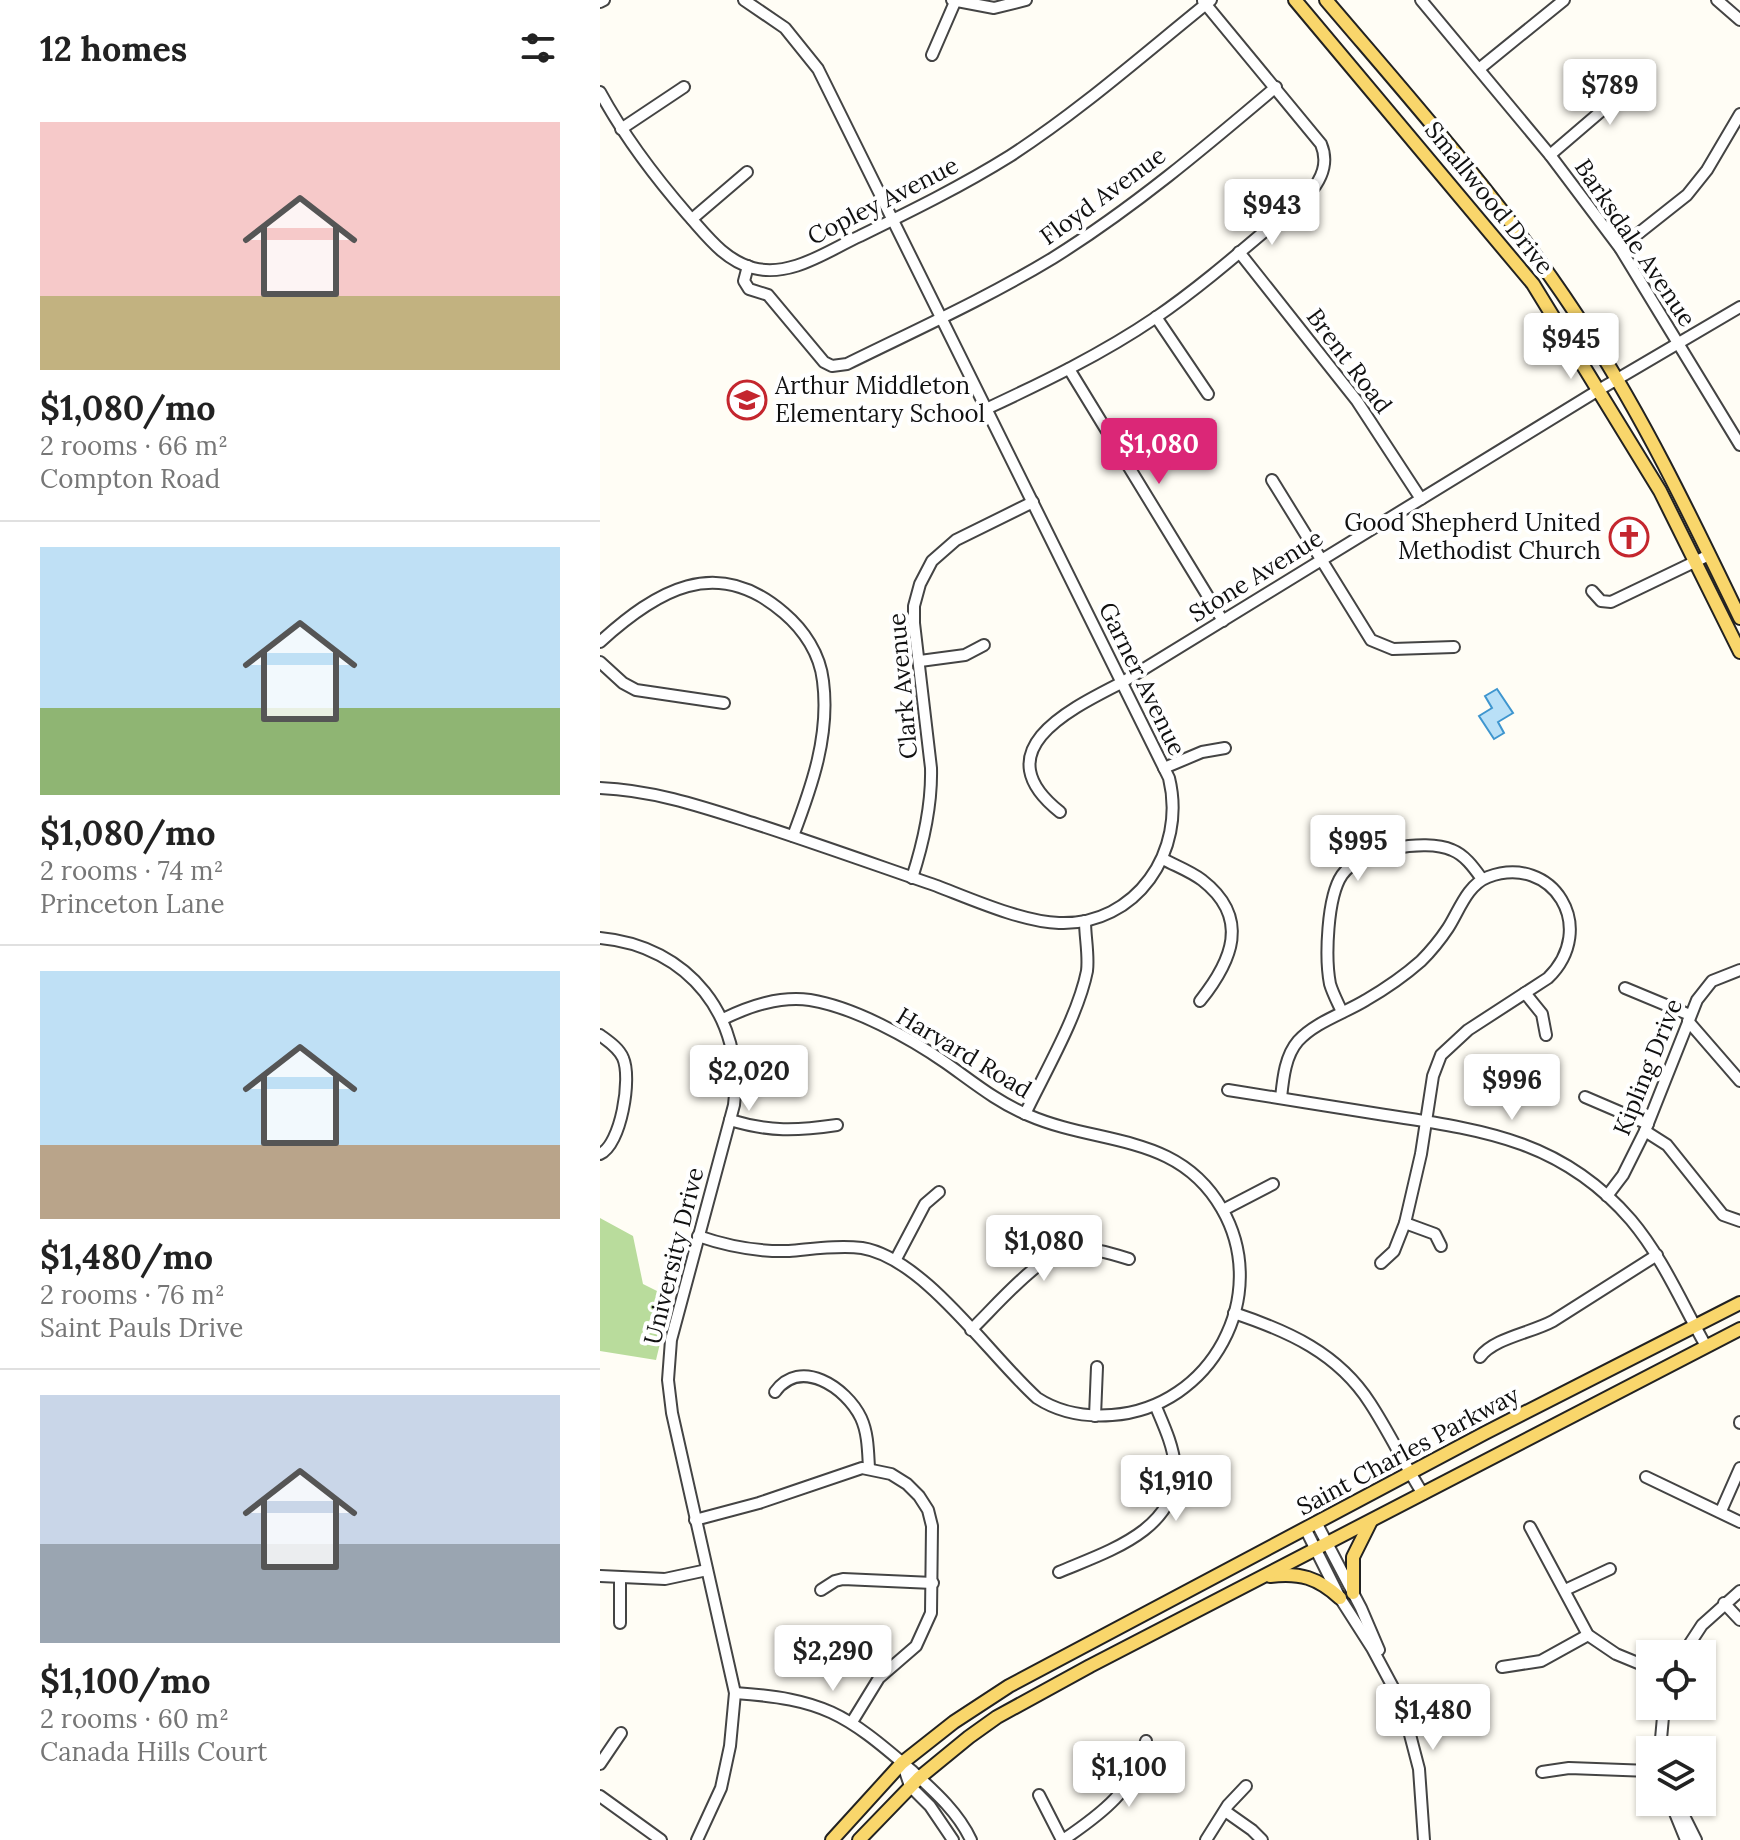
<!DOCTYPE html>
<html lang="en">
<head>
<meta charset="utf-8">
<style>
  :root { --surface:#fff; --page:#f2f2f2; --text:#222; --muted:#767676; --line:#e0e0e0; --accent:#db2777 }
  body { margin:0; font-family:Lora,serif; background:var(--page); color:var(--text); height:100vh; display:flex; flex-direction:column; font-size:30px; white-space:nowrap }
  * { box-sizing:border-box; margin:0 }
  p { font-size:26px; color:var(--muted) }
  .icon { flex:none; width:44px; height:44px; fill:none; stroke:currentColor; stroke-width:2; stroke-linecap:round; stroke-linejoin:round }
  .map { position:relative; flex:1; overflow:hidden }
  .drawer { display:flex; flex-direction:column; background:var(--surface); width:600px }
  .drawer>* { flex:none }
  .controls { position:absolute; left:1036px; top:1640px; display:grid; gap:16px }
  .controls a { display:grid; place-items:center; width:80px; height:80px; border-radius:0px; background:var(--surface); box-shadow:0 2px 6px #0004; font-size:40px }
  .price { position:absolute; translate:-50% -68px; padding:0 18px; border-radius:8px; background:#fff; color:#222; font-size:26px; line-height:52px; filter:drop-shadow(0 2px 4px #0008) }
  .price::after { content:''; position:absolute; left:50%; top:48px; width:24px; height:18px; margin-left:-12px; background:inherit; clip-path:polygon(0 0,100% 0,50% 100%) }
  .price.active { background:var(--accent); color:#fff }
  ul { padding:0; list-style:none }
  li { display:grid; align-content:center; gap:16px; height:424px; padding:0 40px }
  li+li { border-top:2px solid var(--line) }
  li span { display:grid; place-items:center; height:248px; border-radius:0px; color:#555 }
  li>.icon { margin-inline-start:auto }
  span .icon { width:144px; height:144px; fill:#fffc; stroke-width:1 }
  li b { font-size:34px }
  h2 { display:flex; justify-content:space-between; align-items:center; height:96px; padding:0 40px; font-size:34px }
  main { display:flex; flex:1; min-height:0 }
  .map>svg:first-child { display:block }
</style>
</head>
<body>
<main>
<section class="drawer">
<h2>12 homes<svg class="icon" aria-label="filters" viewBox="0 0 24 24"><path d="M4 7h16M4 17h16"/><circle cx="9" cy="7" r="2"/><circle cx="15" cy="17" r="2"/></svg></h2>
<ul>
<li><span style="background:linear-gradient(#f6c9c9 70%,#c2b280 0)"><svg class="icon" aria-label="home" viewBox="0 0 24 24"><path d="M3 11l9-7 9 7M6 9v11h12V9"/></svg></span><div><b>$1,080/mo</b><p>2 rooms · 66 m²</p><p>Compton Road</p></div></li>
<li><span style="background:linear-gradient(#bfe0f5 65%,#8fb573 0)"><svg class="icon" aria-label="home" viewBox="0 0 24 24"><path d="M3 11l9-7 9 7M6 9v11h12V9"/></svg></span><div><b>$1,080/mo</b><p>2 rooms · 74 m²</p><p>Princeton Lane</p></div></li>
<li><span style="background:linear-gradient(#bfe0f5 70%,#b9a48a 0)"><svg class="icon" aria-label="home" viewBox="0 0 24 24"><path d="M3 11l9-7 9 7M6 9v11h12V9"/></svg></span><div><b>$1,480/mo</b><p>2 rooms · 76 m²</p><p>Saint Pauls Drive</p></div></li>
<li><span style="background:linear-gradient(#c9d6e8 60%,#9aa5b1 0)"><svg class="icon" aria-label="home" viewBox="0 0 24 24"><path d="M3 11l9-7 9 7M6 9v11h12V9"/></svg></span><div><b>$1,100/mo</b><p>2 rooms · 60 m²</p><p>Canada Hills Court</p></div></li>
</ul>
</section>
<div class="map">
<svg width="1140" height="1840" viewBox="0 0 1140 1840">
  <rect width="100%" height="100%" fill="#fffdf5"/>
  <path fill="#b9dc9c" d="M0,1218L33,1236L43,1284L71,1298L56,1360L0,1351Z"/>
  <path fill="#b9e0f7" stroke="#3f96cf" stroke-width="2" d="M897,689L913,713L898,722L904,733L894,739L879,716L892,708L885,696Z"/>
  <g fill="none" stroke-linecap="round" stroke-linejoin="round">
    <defs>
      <g id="minor">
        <path d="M352,0L394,8L426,0"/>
        <path d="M821,0L950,155L1020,248L1140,445"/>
        <path d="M1117,0L1140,20"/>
        <path d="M0,2L4,0"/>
        <path d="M332,55L355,2"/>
        <path d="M879,69L964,0"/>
        <path d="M0,92C25,138 54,176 88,215C107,236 124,260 153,268C191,278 227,251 260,236C311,211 362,186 410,156C481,110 545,53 611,0"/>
        <path d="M21,129L84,87"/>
        <path d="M950,155L1027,89L1041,72"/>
        <path d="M92,219L147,172"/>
        <path d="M1020,248L1087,195L1107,170L1140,114"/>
        <path d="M639,252L757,401L821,499"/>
        <path d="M148,266L144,281L149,289L168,295L224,362L232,366L247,364C316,330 387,298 453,258C533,208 604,148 676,87"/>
        <path d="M556,317L608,394"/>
        <path d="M469,369L623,621"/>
        <path d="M386,409C444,382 502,354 555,318C609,281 658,236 709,194C722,179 729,163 721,144L603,1"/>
        <path d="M672,480L771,640L793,649L854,647"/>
        <path d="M992,591L1001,601L1011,602L1109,555"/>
        <path d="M0,642C56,591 116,554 184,613C204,630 220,654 223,681C230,735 212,786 193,836"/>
        <path d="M320,661L365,655L384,645"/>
        <path d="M0,662L23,683L36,690L124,703"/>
        <path d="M564,768L602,752L625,748"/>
        <path d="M0,788C53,790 103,807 153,823C215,843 276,865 337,886C371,899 423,922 459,923C536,926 587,851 569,778L218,69L185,28L144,0"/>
        <path d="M460,812C383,751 470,709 521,683L997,391L1140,307"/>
        <path d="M563,859C576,866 590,871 602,880C651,918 632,961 600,1001"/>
        <path d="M312,878C324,841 332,806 331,768L314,623V606L320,584L332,561L356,540L433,502"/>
        <path d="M0,938C89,946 145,1018 134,1105L71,1340L68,1380L72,1413L135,1693L130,1746L121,1788L97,1840"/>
        <path d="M1025,988L1090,1015"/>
        <path d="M925,993L942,1014L946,1035"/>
        <path d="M742,1012C738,1003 733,994 730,984C725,958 727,897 742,875C759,850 825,838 852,850C865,855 874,868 882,879"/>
        <path d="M1088,1021L1140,1081"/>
        <path d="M0,1035C8,1041 19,1048 23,1058C32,1078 21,1145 0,1154"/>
        <path d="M628,1090C680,1098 733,1107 785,1115C883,1130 962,1140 1031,1220C1063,1258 1082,1304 1106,1346"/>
        <path d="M985,1097L1048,1124"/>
        <path d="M681,1098C683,1079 685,1056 698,1041C715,1022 745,1013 766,1000C785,989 804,976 821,961C831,951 840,940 848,928C859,911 867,885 888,877C953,853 999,928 948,978L868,1030L841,1055L833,1076L821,1154L805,1223L794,1251L781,1263"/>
        <path d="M425,1114C445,1072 478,1016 487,971C489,955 485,937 485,921"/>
        <path d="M130,1120C170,1132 196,1131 237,1125"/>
        <path d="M1045,1131L1067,1145L1123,1215L1140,1221"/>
        <path d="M1007,1196L1023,1175L1045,1131L1097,1000L1112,981L1140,970"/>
        <path d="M623,1210L673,1184"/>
        <path d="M805,1223L835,1234L841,1246"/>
        <path d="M98,1236C127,1246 158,1252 189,1251C213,1249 238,1245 262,1248C324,1258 390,1356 437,1398C460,1413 486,1417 512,1415C611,1408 672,1296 622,1209C578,1132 499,1146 428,1115C397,1102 373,1082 346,1063C310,1038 254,1007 210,1000C179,996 150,1006 123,1019"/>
        <path d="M296,1259L325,1204L339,1192"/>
        <path d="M634,1313C688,1331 738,1353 770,1403C789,1432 804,1464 823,1494"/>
        <path d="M371,1330C393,1309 438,1256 467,1250C487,1246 510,1253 529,1259"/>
        <path d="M880,1357C894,1338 931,1333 953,1321L1057,1255"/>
        <path d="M175,1392C200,1357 246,1387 261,1418C268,1433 268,1451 269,1468"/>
        <path d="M495,1416L497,1367"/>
        <path d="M1140,1422V1423"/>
        <path d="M575,1475L619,1477"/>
        <path d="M1046,1477L1140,1522"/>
        <path d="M1121,1511L1140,1468"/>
        <path d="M95,1520L159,1503L262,1468L291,1474L307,1484L319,1496L328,1510L332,1526L331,1613L316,1646L279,1678L252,1722"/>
        <path d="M717,1524L761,1608L779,1650"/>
        <path d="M930,1527L988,1635L1016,1654L1050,1668"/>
        <path d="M706,1530L740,1598L772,1648L802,1704L819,1769L824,1840"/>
        <path d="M459,1572C506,1552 580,1530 575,1466C573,1445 564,1426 556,1407"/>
        <path d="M0,1576L65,1579L107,1570"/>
        <path d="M221,1590L235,1581L243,1579L333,1583"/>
        <path d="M965,1590L1010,1569"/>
        <path d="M1124,1603L1140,1620"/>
        <path d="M20,1623V1577"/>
        <path d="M1083,1654L1102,1625L1140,1591"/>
        <path d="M902,1667L941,1661L988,1635"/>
        <path d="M135,1693C223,1699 245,1713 311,1770C334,1791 358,1812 371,1840"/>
        <path d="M1060,1750L1064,1706"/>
        <path d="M0,1764L21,1733"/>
        <path d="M303,1765L310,1786L330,1806L353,1840"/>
        <path d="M942,1772L969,1768L1050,1771"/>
        <path d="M439,1795L462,1840"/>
        <path d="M0,1796L61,1840"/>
        <path d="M1077,1802L1096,1840"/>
        <path d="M1073,1808L1086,1840"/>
        <path d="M625,1811L652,1830L662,1840"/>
        <path d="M463,1840C500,1815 537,1788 546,1741"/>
        <path d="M606,1840L628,1805L646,1786"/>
      </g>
      <g id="major">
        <path d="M695,0L933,284L1060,491L1140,652"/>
        <path d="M726,0C817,107 913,214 989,334C1047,424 1093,521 1140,618"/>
        <path d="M670,1576C700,1572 718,1578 740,1598"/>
        <path d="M753,1593V1557L771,1521"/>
        <path d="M232,1840L302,1763L354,1722L409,1686L885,1433L1140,1303"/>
        <path d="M259,1840L319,1778L369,1737L397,1717L490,1666L1140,1329"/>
      </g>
    </defs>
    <use href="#minor" stroke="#444" stroke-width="14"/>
    <use href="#major" stroke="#222" stroke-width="16"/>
    <use href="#minor" stroke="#fff" stroke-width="10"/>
    <use href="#major" stroke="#f9d66b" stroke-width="12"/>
  </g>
  <defs>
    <symbol id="school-ring" viewBox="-11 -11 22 22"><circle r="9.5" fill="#fff" stroke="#c4262e" stroke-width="1.5"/><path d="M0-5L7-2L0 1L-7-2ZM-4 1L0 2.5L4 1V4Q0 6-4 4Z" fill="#c4262e"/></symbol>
    <symbol id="church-ring" viewBox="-11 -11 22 22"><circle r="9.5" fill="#fff" stroke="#c4262e" stroke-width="1.5"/><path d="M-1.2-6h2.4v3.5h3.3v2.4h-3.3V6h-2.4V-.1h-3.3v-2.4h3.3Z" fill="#c4262e"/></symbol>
  </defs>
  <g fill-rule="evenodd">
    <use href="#school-ring" x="125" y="378" width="44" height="44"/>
    <use href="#church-ring" x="1007" y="515" width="44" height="44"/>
  </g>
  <g text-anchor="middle" stroke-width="8" stroke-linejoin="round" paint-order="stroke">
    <g font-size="24" fill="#111" stroke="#fff">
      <text transform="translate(503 196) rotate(-36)" y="8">Floyd Avenue</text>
      <text transform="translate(889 198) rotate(51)" y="8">Smallwood Drive</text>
      <text transform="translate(283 201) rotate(-27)" y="8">Copley Avenue</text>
      <text transform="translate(1035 243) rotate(56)" y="8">Barksdale Avenue</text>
      <text transform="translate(749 361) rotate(53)" y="8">Brent Road</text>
      <text transform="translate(656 576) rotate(-32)" y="8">Stone Avenue</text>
      <text transform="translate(542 679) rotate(64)" y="8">Garner Avenue</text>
      <text transform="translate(303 686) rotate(-95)" y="8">Clark Avenue</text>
      <text transform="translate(364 1053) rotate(31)" y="8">Harvard Road</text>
      <text transform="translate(1048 1067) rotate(-68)" y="8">Kipling Drive</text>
      <text transform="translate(74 1256) rotate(-76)" y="8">University Drive</text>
      <text transform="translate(808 1451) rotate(-28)" y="8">Saint Charles Parkway</text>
    </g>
    <g font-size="24" fill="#111" stroke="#fff" text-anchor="start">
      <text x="175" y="394">Arthur Middleton<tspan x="175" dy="28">Elementary School</tspan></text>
      <text x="1001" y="531" text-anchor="end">Good Shepherd United<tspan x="1001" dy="28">Methodist Church</tspan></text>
    </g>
  </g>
</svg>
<div class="controls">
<a><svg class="icon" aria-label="locate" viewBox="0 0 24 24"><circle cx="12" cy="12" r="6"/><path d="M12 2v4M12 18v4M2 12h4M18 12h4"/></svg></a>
<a><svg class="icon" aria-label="layers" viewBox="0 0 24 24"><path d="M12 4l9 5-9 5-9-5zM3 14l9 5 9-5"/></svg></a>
</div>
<b class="price" style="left:1010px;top:127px">$789</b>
<b class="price" style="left:672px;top:247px">$943</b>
<b class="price" style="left:971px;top:381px">$945</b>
<b class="price active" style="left:559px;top:486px">$1,080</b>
<b class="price" style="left:758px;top:883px">$995</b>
<b class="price" style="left:149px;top:1113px">$2,020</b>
<b class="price" style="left:912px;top:1122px">$996</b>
<b class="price" style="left:444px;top:1283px">$1,080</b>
<b class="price" style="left:576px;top:1523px">$1,910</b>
<b class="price" style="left:233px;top:1693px">$2,290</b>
<b class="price" style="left:833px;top:1752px">$1,480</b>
<b class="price" style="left:529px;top:1809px">$1,100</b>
</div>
</main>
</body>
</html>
